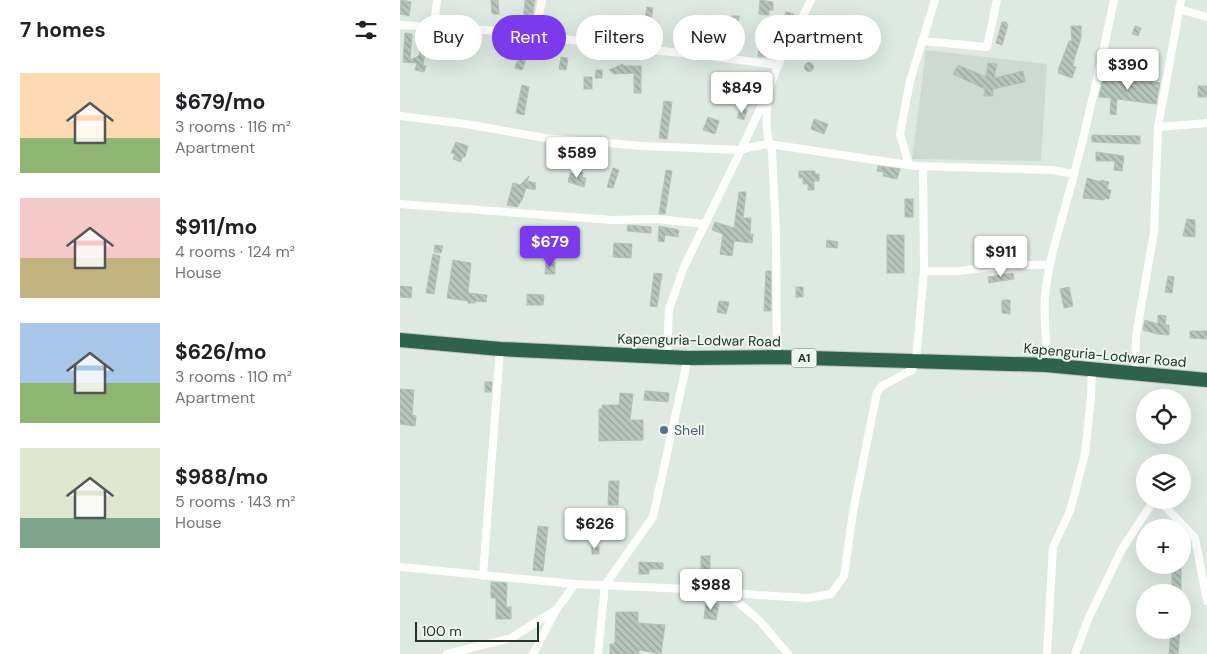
<!DOCTYPE html>
<html lang="en">
<head>
<meta charset="utf-8">
<style>
  :root { --surface:#fff; --page:#f6f6f6; --text:#202124; --muted:#757577; --accent:#7c3aed }
  body { margin:0; font-family:"DM Sans",sans-serif; background:var(--page); color:var(--text); height:100vh; display:flex; flex-direction:column; font-size:19px; white-space:nowrap }
  * { box-sizing:border-box; margin:0 }
  p { font-size:16px; color:var(--muted) }
  .icon { flex:none; width:28px; height:28px; fill:none; stroke:currentColor; stroke-width:2; stroke-linecap:round; stroke-linejoin:round }
  .map { position:relative; flex:1; overflow:hidden }
  .side { display:flex; flex-direction:column; background:var(--surface); width:400px }
  .side>* { flex:none }
  .hud { position:absolute; left:15px; top:15px; width:475px; height:45px; display:flex; gap:10px }
  .fabs { position:absolute; left:736px; top:389px; display:grid; gap:10px }
  .fabs a { display:grid; place-items:center; width:55px; height:55px; border-radius:50%; background:var(--surface); box-shadow:0 5px 20px #0002; font-size:25px }
  .scale { position:absolute; left:15px; bottom:12px; width:124px; box-sizing:border-box; padding-left:5px; border:2px solid #21372c; border-top:0; font-size:14px; line-height:18px; white-space:nowrap; color:#21372c; -webkit-text-stroke:4px #eef6f0; paint-order:stroke }
  .price { position:absolute; translate:-50% -42px; padding:0 11px; border-radius:5px; background:#fff; color:#222; font-size:16px; line-height:32px; filter:drop-shadow(0 1px 2px #0008) }
  .price::after { content:''; position:absolute; left:50%; top:30px; width:15px; height:11px; margin-left:-8px; background:inherit; clip-path:polygon(0 0,100% 0,50% 100%) }
  .price.on { background:var(--accent); color:#fff }
  ul { padding:0; list-style:none }
  li { display:flex; align-items:center; gap:15px; height:125px; padding:0 20px }
  li span { display:grid; place-items:center; flex:none; width:140px; height:100px; border-radius:0px; color:#555 }
  li>.icon { margin-inline-start:auto }
  span .icon { width:60px; height:60px; fill:#fffc; stroke-width:1 }
  li b { font-size:21px }
  h2 { display:flex; justify-content:space-between; align-items:center; height:60px; padding:0 20px; font-size:21px }
  .chip { padding:0 18px; border-radius:22px; background:var(--surface); box-shadow:0 5px 20px #0002; font-size:18px; line-height:45px }
  .chip.on { background:var(--accent); color:#fff }
  main { display:flex; flex:1; min-height:0 }
  .map>svg:first-child { display:block }
</style>
</head>
<body>
<main>
<section class="side">
<h2>7 homes<svg class="icon" aria-label="filters" viewBox="0 0 24 24"><path d="M4 7h16M4 17h16"/><circle cx="9" cy="7" r="2"/><circle cx="15" cy="17" r="2"/></svg></h2>
<ul>
<li><span style="background:linear-gradient(#ffd9b3 65%,#8fb573 0)"><svg class="icon" aria-label="home" viewBox="0 0 24 24"><path d="M3 11l9-7 9 7M6 9v11h12V9"/></svg></span><div><b>$679/mo</b><p>3 rooms · 116 m²</p><p>Apartment</p></div></li>
<li><span style="background:linear-gradient(#f6c9c9 60%,#c2b280 0)"><svg class="icon" aria-label="home" viewBox="0 0 24 24"><path d="M3 11l9-7 9 7M6 9v11h12V9"/></svg></span><div><b>$911/mo</b><p>4 rooms · 124 m²</p><p>House</p></div></li>
<li><span style="background:linear-gradient(#a9c7e8 60%,#8fb573 0)"><svg class="icon" aria-label="home" viewBox="0 0 24 24"><path d="M3 11l9-7 9 7M6 9v11h12V9"/></svg></span><div><b>$626/mo</b><p>3 rooms · 110 m²</p><p>Apartment</p></div></li>
<li><span style="background:linear-gradient(#dfe7d0 70%,#7fa58c 0)"><svg class="icon" aria-label="home" viewBox="0 0 24 24"><path d="M3 11l9-7 9 7M6 9v11h12V9"/></svg></span><div><b>$988/mo</b><p>5 rooms · 143 m²</p><p>House</p></div></li>
</ul>
</section>
<div class="map">
<svg width="807" height="654" viewBox="0 0 807 654">
  <defs>
    <pattern id="building-back-hatch" width="6" height="6" patternUnits="userSpaceOnUse" patternTransform="scale(1.25)"><rect width="6" height="6" fill="#b7c6bd"/><path d="M-1 5l2 2M0 0l6 6M5-1l2 2" fill="none" stroke="#94a29a"/></pattern>
  </defs>
  <rect width="100%" height="100%" fill="#dee9e2"/>
  <path fill="#cdd9d1" d="M526,50L647,64L641,161L512,159Z"/>
  <g fill="url(#building-back-hatch)" stroke="#b1c2b7">
    <path d="M1,0L11,2L9,16L0,14Z"/>
    <path d="M91,0H98L99,14H92Z"/>
    <path d="M125,0H135L131,25L123,24Z"/>
    <path d="M360,0L373,2V10H369V15L359,14Z"/>
    <path d="M247,7L253,8L249,33L243,32L244,27L226,25L228,15L245,18Z"/>
    <path d="M386,12L394,14L391,22L383,19Z"/>
    <path d="M414,15L420,17V15L449,26L446,35L441,33L435,48L426,45L425,49L414,45L411,56L401,53L405,42L401,40L403,33L413,36L417,24L411,22Z"/>
    <path d="M331,16H339L335,54L328,53V45H317L319,19L330,20Z"/>
    <path d="M602,22H606L608,25L602,45L596,43Z"/>
    <path d="M204,25L202,34H196L197,28Z"/>
    <path d="M671,26H681V38L674,60L673,66L676,67L672,78L658,73L659,70H658L669,41H672Z"/>
    <path d="M735,26L741,28L738,36L732,34Z"/>
    <path d="M5,33L12,34L10,60L19,56L20,50L25,51L23,65L26,66L24,72L15,70L17,63L3,62Z"/>
    <path d="M71,42L78,43L77,52L70,51Z"/>
    <path d="M122,46L130,49L122,70L115,68Z"/>
    <path d="M359,49L367,50L366,57L358,56Z"/>
    <path d="M161,57L168,58L166,70L159,69Z"/>
    <circle cx="409" cy="67" r="4.5"/>
    <path d="M588,63L597,64L594,78L623,71L625,82L593,89V96H584L585,89L553,74L558,65L586,77Z"/>
    <path d="M223,64V66H241V93H234V73L214,74L209,70Z"/>
    <path d="M196,70H202V78H195Z"/>
    <path d="M704,75L760,83L756,104L717,99L716,115L710,114L711,98L699,97Z"/>
    <rect x="184" y="77" width="8" height="12"/>
    <path d="M341,83L348,85L345,95L338,93Z"/>
    <path d="M122,85L129,87L124,115L116,113Z"/>
    <rect x="798" y="86" width="9" height="11"/>
    <path d="M264,101L272,102L267,139L259,138Z"/>
    <path d="M341,108L347,110L344,120L337,118Z"/>
    <path d="M308,117L319,121L315,134L303,130Z"/>
    <path d="M414,119L428,124L424,134L411,129Z"/>
    <path d="M692,135L740,136V144L692,142Z"/>
    <path d="M56,142L68,146L65,157H62L61,162L53,159L55,154L51,153Z"/>
    <path d="M696,152L724,156L722,171L714,170L715,161H696Z"/>
    <path d="M478,166L500,169L497,179L483,176L484,172L477,171Z"/>
    <path d="M213,168L219,170L213,188L207,187Z"/>
    <path d="M266,170L272,171L265,214H259Z"/>
    <path d="M175,171L183,172L182,177L186,178L184,187L168,182L170,173L174,174Z"/>
    <path d="M399,171H415V174H419V181H414V190H408V184H403V178H399Z"/>
    <path d="M129,176L127,181L136,183L135,190L126,188L122,200L117,207L107,205L113,183L120,185Z"/>
    <path d="M687,178L701,182V180L709,182L707,189L711,190L709,199L705,198L704,200L683,198Z"/>
    <path d="M339,192H346L343,218H351L350,234H353L352,243L334,241L332,256L320,254L323,234L312,230L315,222L334,228Z"/>
    <rect x="505" y="199" width="8" height="18"/>
    <path d="M787,219L795,220V237L783,236Z"/>
    <path d="M228,225L251,227V233L227,231Z"/>
    <path d="M259,226L279,230L278,237L265,235L264,242L258,241Z"/>
    <rect x="487" y="235" width="17" height="38"/>
    <path d="M427,240L438,242L437,248L426,247Z"/>
    <path d="M214,243L232,244L231,258L213,257Z"/>
    <path d="M35,245L43,246L41,253L34,252Z"/>
    <path d="M155,245L166,246L165,258L154,257Z"/>
    <path d="M33,254L40,256L34,294L26,293Z"/>
    <path d="M53,260L71,263L68,293L87,295L86,302L75,301V303H68V301L47,298Z"/>
    <path d="M146,261L155,262V274H145Z"/>
    <path d="M366,271H371V311H364Z"/>
    <path d="M254,273L262,274L257,307L250,306Z"/>
    <path d="M613,273L614,279L589,283L588,277Z"/>
    <path d="M768,276L774,277L772,293L765,292Z"/>
    <path d="M0,286L12,287L11,298L0,297Z"/>
    <rect x="396" y="287" width="7" height="10"/>
    <path d="M669,287L673,306L664,308L660,289Z"/>
    <path d="M127,294L144,295L143,305H127Z"/>
    <path d="M602,300H610V314L602,313Z"/>
    <path d="M319,301L329,302L326,314L317,312Z"/>
    <path d="M758,315L766,316L765,325H769V335L757,334L743,330L745,320L758,324Z"/>
    <path d="M790,331H807V339L790,338Z"/>
    <path d="M85,382H92L91,392H85Z"/>
    <path d="M0,389L14,390L12,415L16,416L15,426L0,424Z"/>
    <path d="M245,391L269,393L268,402L244,400Z"/>
    <path d="M220,393L233,394L230,420H243V440L199,441V409H202V405H219Z"/>
    <path d="M209,481H219L218,505H208Z"/>
    <path d="M138,526L148,527L143,571L133,570Z"/>
    <rect x="192" y="547" width="7" height="7"/>
    <rect x="301" y="556" width="9" height="20"/>
    <path d="M239,562L263,563V569H249V574H239Z"/>
    <rect x="772" y="565" width="9" height="27"/>
    <path d="M91,582L107,583L106,607H111V619H96V598H91Z"/>
    <path d="M306,602L319,604L316,620L304,618Z"/>
    <path d="M216,612H238V623L265,625L261,654L239,650V654H210V644H214L215,642Z"/>
    <path d="M771,630H780L778,654H769Z"/>
  </g>
  <g fill="none" stroke-linecap="round" stroke-linejoin="round">
    <defs>
      <path id="highway" d="M0,340L100,349L288,358L377,357L646,365L807,380"/>
    </defs>
    <use href="#highway" stroke="#bcc3c0" stroke-width="16"/>
    <g stroke="#fff" stroke-width="8">
      <path d="M779,9L807,17"/>
      <path d="M0,25L85,30L135,35L223,47L301,55L378,65"/>
      <path d="M34,27L37,0"/>
      <path d="M135,35L142,0"/>
      <path d="M522,41L587,47L597,0"/>
      <path d="M368,97C366,116 365,133 372,151L376,235L377,357"/>
      <path d="M0,116L66,124L145,138L242,146L341,150L351,147L369,144L515,166L652,170L674,174"/>
      <path d="M758,127L807,123"/>
      <path d="M509,165L500,134L510,81L535,0"/>
      <path d="M0,204L212,220L257,219L304,224"/>
      <path d="M524,271H559L607,265H650"/>
      <path d="M267,356L269,309L284,267L341,150L369,90L378,65L411,0"/>
      <path d="M646,365C648,342 643,319 645,296C649,255 664,215 674,174C689,117 702,58 714,0"/>
      <path d="M735,372L736,336L754,232L758,127L781,0"/>
      <path d="M759,500L795,538L807,601"/>
      <path d="M0,567L175,584L309,590L357,595L408,598L431,594L444,576L453,512L477,392L482,386L512,370L516,360L524,271L523,166"/>
      <path d="M83,576L100,349"/>
      <path d="M326,592L360,621L388,654"/>
      <path d="M47,654L111,638L156,610"/>
      <path d="M133,654L156,610L175,584"/>
      <path d="M198,654L205,585L253,517L288,358"/>
      <path d="M647,654L653,547L670,511L685,454L691,396L692,369"/>
      <path d="M675,654L689,617L722,549L754,500"/>
    </g>
    <use href="#highway" stroke="#2f624c" stroke-width="14"/>
  </g>
  <circle fill="#5c6f8a" stroke="#eef6f0" stroke-width="2" cx="264" cy="430" r="5"/>
  <g text-anchor="middle" stroke-width="4" stroke-linejoin="round" paint-order="stroke">
    <rect fill="#eef6f0" stroke="#5e7067" stroke-width="1" x="391.5" y="348.5" width="25" height="19" rx="4"/>
    <g font-size="12" font-weight="bold" fill="#21372c">
      <text x="404" y="362">A1</text>
    </g>
    <g font-size="14" fill="#21372c" stroke="#eef6f0">
      <text transform="translate(299 340) rotate(1)" y="5">Kapenguria-Lodwar Road</text>
      <text transform="translate(705 355) rotate(5)" y="5">Kapenguria-Lodwar Road</text>
    </g>
    <g font-size="14" fill="#4e5e75" stroke="#eef6f0" text-anchor="start">
      <text x="274" y="435">Shell</text>
    </g>
  </g>
</svg>
<div class="fabs">
<a><svg class="icon" aria-label="locate" viewBox="0 0 24 24"><circle cx="12" cy="12" r="6"/><path d="M12 2v4M12 18v4M2 12h4M18 12h4"/></svg></a>
<a><svg class="icon" aria-label="layers" viewBox="0 0 24 24"><path d="M12 4l9 5-9 5-9-5zM3 14l9 5 9-5"/></svg></a>
<a>+</a>
<a>−</a>
</div>
<div class="scale">100 m</div>
<b class="price" style="left:728px;top:91px">$390</b>
<b class="price" style="left:342px;top:114px">$849</b>
<b class="price" style="left:177px;top:179px">$589</b>
<b class="price on" style="left:150px;top:268px">$679</b>
<b class="price" style="left:601px;top:278px">$911</b>
<b class="price" style="left:195px;top:550px">$626</b>
<b class="price" style="left:311px;top:611px">$988</b>
<div class="hud">
<a class="chip">Buy</a>
<a class="chip on">Rent</a>
<a class="chip">Filters</a>
<a class="chip">New</a>
<a class="chip">Apartment</a>
</div>
</div>
</main>
</body>
</html>
